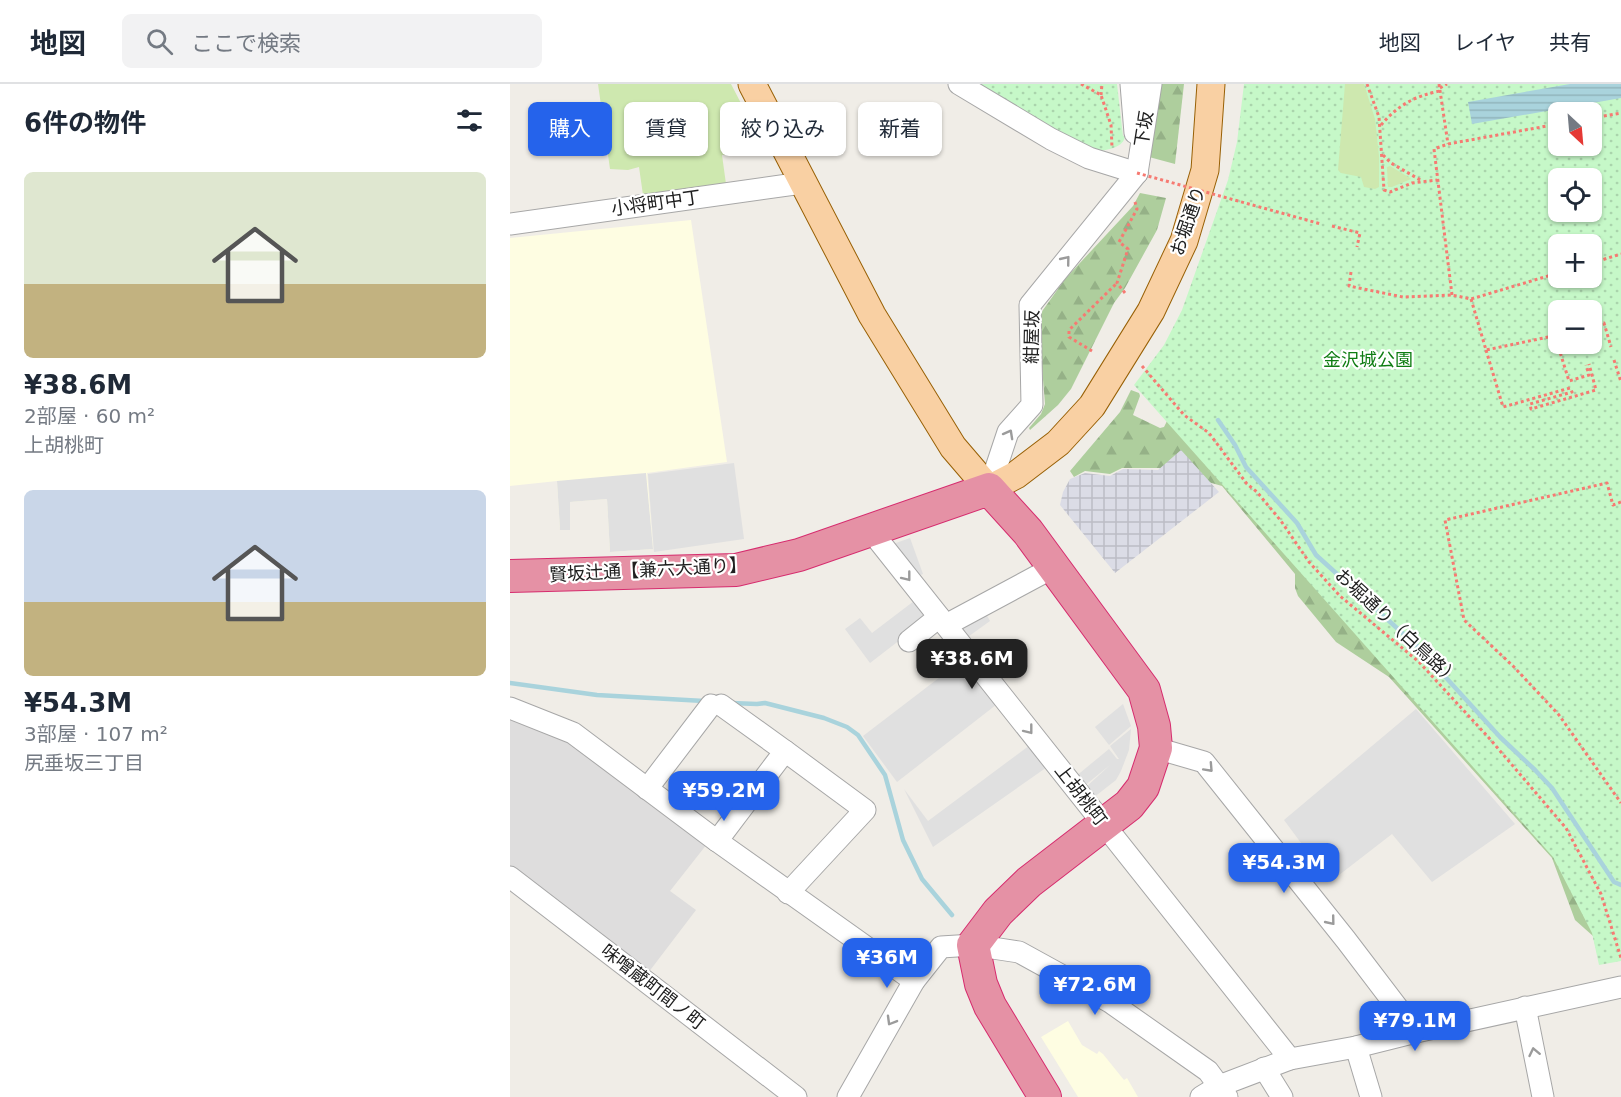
<!DOCTYPE html>
<html lang="ja">
<head>
<meta charset="utf-8">
<style>
  :root { --surface:#fff; --page:#f2f2f3; --text:#1f2937; --muted:#747a83; --line:#e0e1e3; --accent:#2563eb }
  body { margin:0; font-family:"DejaVu Sans","Noto Sans JP",sans-serif; background:var(--page); color:var(--text); height:100vh; display:flex; flex-direction:column; font-size:22px; white-space:nowrap }
  * { box-sizing:border-box; margin:0 }
  p { font-size:20px; color:var(--muted) }
  .icon { flex:none; width:33px; height:33px; fill:none; stroke:currentColor; stroke-width:2; stroke-linecap:round; stroke-linejoin:round }
  .map { position:relative; flex:1; overflow:hidden }
  .drawer { display:flex; flex-direction:column; background:var(--surface); width:510px }
  .drawer>* { flex:none }
  .banner { position:absolute; left:18px; top:18px; width:570px; height:54px; display:flex; gap:12px }
  .needle { width:39px; rotate:154deg }
  .controls { position:absolute; left:1038px; top:18px; display:grid; gap:12px }
  .controls a { display:grid; place-items:center; width:54px; height:54px; border-radius:9px; background:var(--surface); box-shadow:0 2px 4px #0004; font-size:30px }
  .price { position:absolute; translate:-50% -51px; padding:0 14px; border-radius:12px; background:var(--accent); color:#fff; font-size:20px; line-height:39px; filter:drop-shadow(0 2px 3px #0008) }
  .price::after { content:''; position:absolute; left:50%; top:36px; width:18px; height:14px; margin-left:-9px; background:inherit; clip-path:polygon(0 0,100% 0,50% 100%) }
  .price.selected { background:#222; color:#fff }
  ul { padding:0; list-style:none }
  li { display:grid; align-content:center; gap:12px; height:318px; padding:0 24px }
  li span { display:grid; place-items:center; height:186px; border-radius:9px; color:#555 }
  li>.icon { margin-inline-start:auto }
  span .icon { width:108px; height:108px; fill:#fffc; stroke-width:1 }
  li b { font-size:26px }
  h2 { display:flex; justify-content:space-between; align-items:center; height:72px; padding:0 24px; font-size:26px }
  .chip { padding:0 21px; border-radius:9px; background:var(--surface); box-shadow:0 2px 4px #0004; font-size:21px; line-height:54px }
  .chip.selected { background:var(--accent); color:#fff }
  header { display:flex; align-items:center; gap:36px; box-sizing:border-box; height:84px; padding:0 30px; background:var(--surface); border-bottom:2px solid var(--line) }
  header strong { font-size:28px }
  nav { display:flex; gap:33px; margin-inline-start:auto; font-size:21px }
  .search { width:420px; height:54px; background:var(--page); display:flex; align-items:center; gap:15px; box-sizing:border-box; padding:0 21px; border-radius:9px; color:var(--muted); font-size:22px }
  main { display:flex; flex:1; min-height:0 }
  .map>svg:first-child { display:block }
</style>
</head>
<body>
<header>
<strong>地図</strong>
<div class="search"><svg class="icon" aria-label="search" viewBox="0 0 24 24"><circle cx="10" cy="10" r="6"/><path d="M15 15l6 6"/></svg>ここで検索</div>
<nav><a>地図</a><a>レイヤ</a><a>共有</a></nav>
</header>
<main>
<section class="drawer">
<h2>6件の物件<svg class="icon" aria-label="filters" viewBox="0 0 24 24"><path d="M4 7h16M4 17h16"/><circle cx="9" cy="7" r="2"/><circle cx="15" cy="17" r="2"/></svg></h2>
<ul>
<li><span style="background:linear-gradient(#dfe7d0 60%,#c2b280 0)"><svg class="icon" aria-label="home" viewBox="0 0 24 24"><path d="M3 11l9-7 9 7M6 9v11h12V9"/></svg></span><div><b>¥38.6M</b><p>2部屋 · 60 m²</p><p>上胡桃町</p></div></li>
<li><span style="background:linear-gradient(#c9d6e8 60%,#c2b280 0)"><svg class="icon" aria-label="home" viewBox="0 0 24 24"><path d="M3 11l9-7 9 7M6 9v11h12V9"/></svg></span><div><b>¥54.3M</b><p>3部屋 · 107 m²</p><p>尻垂坂三丁目</p></div></li>
</ul>
</section>
<div class="map">
<svg width="1111" height="1013" viewBox="0 0 1111 1013">
  <defs>
    <pattern id="forest-firs" width="22" height="20" patternUnits="userSpaceOnUse" patternTransform="scale(1.5)"><rect width="22" height="20" fill="#aece9d"/><path d="M5 1l3.5 6h-7zM16 11l3.5 6h-7z" fill="#95b187"/></pattern>
    <pattern id="park-dots" width="8" height="8" patternUnits="userSpaceOnUse" patternTransform="scale(1.5)"><rect width="8" height="8" fill="#c6f8c8"/><path d="M2 2h.1M6 6h.1" fill="none" stroke="#aad4ac" stroke-width="1.8" stroke-linecap="round"/></pattern>
    <pattern id="plaza-grid" width="8" height="8" patternUnits="userSpaceOnUse" patternTransform="scale(1.5)"><rect width="8" height="8" fill="#dbdce6"/><path d="M0 4h8M4 0v8" fill="none" stroke="#bcbcc5"/></pattern>
    <pattern id="water-rules" width="6" height="5" patternUnits="userSpaceOnUse" patternTransform="scale(1.5)"><rect width="6" height="5" fill="#a9d3dc"/><path d="M0 2.5h6" fill="none" stroke="#91b5bc"/></pattern>
  </defs>
  <rect width="100%" height="100%" fill="#f0ede7"/>
  <path fill="#dedddd" d="M0,633L62,657L197,760L160,807L186,826L138,889L0,788Z"/>
  <g fill="#fefde2">
    <path d="M181,136L217,378L137,389L143,465L100,468L97,415L60,418V446H50L47,397L0,402V154Z"/>
    <path d="M558,937L572,961L587,970L589,967L593,970L614,996L617,994L628,1013H568L531,953Z"/>
  </g>
  <g fill="url(#forest-firs)">
    <path d="M648,0H674L665,80L639,73Z"/>
    <path d="M630,109L656,114L647,146L615,204L604,219L561,305L548,321L520,346L519,344L531,330L535,320L528,233L555,195L623,122Z"/>
    <path d="M621,306L629,309L630,312L623,331L650,344L654,343L659,333L1075,795L1089,877L1083,852L1065,836L1042,774L879,593L826,558L788,512L785,504V490L712,402L649,384H612L600,390L575,387L564,393L560,387L610,328Z"/>
  </g>
  <g fill="url(#park-dots)" fill-rule="evenodd">
    <path d="M469,0H607L613,52H615C614,63 599,66 588,67L554,50Z"/>
    <path d="M734,0H1111V877L1089,881L1082,849L1043,773L624,301L654,261L672,226L718,96L727,58ZM1048,28H1082V62H1048ZM1048,94H1082V128H1048ZM1048,160H1082V194H1048ZM1048,226H1082V260H1048Z"/>
  </g>
  <g fill="#cee8af">
    <path d="M88,0H221L250,56L241,61V65L212,71L216,100L133,111L129,83L118,86L100,85Z"/>
    <path d="M835,0H854L865,35L869,72V103L865,105L854,103L851,93L831,89L828,86Z"/>
    <path d="M880,82L900,94L901,95L882,103H878L877,83Z"/>
  </g>
  <g fill="#e0e0e0">
    <path d="M224,379L234,455L144,468L138,390Z"/>
    <path d="M136,389L143,465L100,468L97,415L60,418V446H50L47,397Z"/>
    <path d="M400,454L413,490L408,492L383,460Z"/>
    <path d="M408,514L421,532L360,579L335,545L350,534L362,549Z"/>
    <path d="M475,528L480,537L455,555L446,542Z"/>
    <path d="M455,574L491,617L387,698L353,652Z"/>
    <path d="M613,620L621,642L599,661L585,643Z"/>
    <path d="M906,625L1005,740L922,798L882,750L820,798L774,736Z"/>
    <path d="M621,645L619,666L611,687L606,696L583,714L575,704L600,681L573,703L565,693L599,665L607,675H609L600,662Z"/>
    <path d="M524,658L540,681L423,763L394,705L418,737Z"/>
  </g>
  <path fill="url(#plaza-grid)" d="M671,366L709,408L605,489L550,421L553,408L560,395L575,389L600,392L613,385L648,386Z"/>
  <path fill="url(#water-rules)" d="M1060,0H1111V14L962,40L958,18Z"/>
  <g fill="none" stroke-linecap="round" stroke-linejoin="round">
    <g stroke="#a9d3dc" stroke-width="4.5">
      <path d="M708,336L725,361L736,383L787,439L806,471L909,564L990,653L1025,686L1042,704L1104,798L1111,801"/>
      <path d="M0,599L87,611L194,617"/>
      <path d="M221,619L247,620L255,619L314,634L337,643L348,651L375,691L393,756L412,795L442,831"/>
    </g>
    <defs>
      <g id="minor">
        <path d="M449,0L541,55L579,74L627,89"/>
        <path d="M621,0L625,49"/>
        <path d="M627,89L641,0"/>
        <path d="M0,140L292,99"/>
        <path d="M479,405L498,348L522,321L520,221L627,89"/>
        <path d="M361,447L780,975"/>
        <path d="M436,541L544,483"/>
        <path d="M399,557L429,533"/>
        <path d="M211,621L275,667"/>
        <path d="M0,624L63,649L207,757L404,897"/>
        <path d="M646,664L694,678L836,856L906,948"/>
        <path d="M137,705L201,621"/>
        <path d="M207,757L275,667L355,726L278,809"/>
        <path d="M0,793L286,1013"/>
        <path d="M1015,923L1033,1013"/>
        <path d="M846,963L861,1013"/>
        <path d="M754,984L772,1013"/>
        <path d="M338,1013L404,897L431,863L463,861L509,868L600,918L698,987L717,1013"/>
        <path d="M691,1013L709,1002L780,975L846,963L906,948L1111,903"/>
      </g>
      <path id="major" d="M242,0L362,231L443,363L479,405L506,391L548,359L582,322L641,227L674,157L695,86L701,0"/>
      <path id="highway" d="M0,492L226,486L289,471L479,405L518,448L634,606L644,642L646,664L633,703L619,721L519,798L488,828L463,861L471,900L480,922L535,1013"/>
    </defs>
    <use href="#minor" stroke="#a7a7a7" stroke-width="23"/>
    <use href="#major" stroke="#986005" stroke-width="29"/>
    <use href="#highway" stroke="#d62c6e" stroke-width="34"/>
    <g stroke="#f67a72" stroke-width="3" stroke-dasharray="3 3" stroke-linecap="butt">
      <path d="M571,0L591,11L601,41L602,63"/>
      <path d="M857,0L869,33L874,106L880,108L902,99L927,96"/>
      <path d="M929,0L938,60"/>
      <path d="M930,4L937,0"/>
      <path d="M591,11L592,0"/>
      <path d="M1082,34L1111,29"/>
      <path d="M871,41C888,21 905,12 930,7"/>
      <path d="M873,71L881,79L912,97"/>
      <path d="M822,142L850,149L847,163"/>
      <path d="M1082,179L1111,170"/>
      <path d="M841,188L839,202L893,213L942,211L961,215L1048,189"/>
      <path d="M615,209L607,199L618,165L609,158L627,125L625,118"/>
      <path d="M942,211L924,65L938,60L1048,40"/>
      <path d="M961,215L976,266L1048,251"/>
      <path d="M1082,242L1094,239L1101,263"/>
      <path d="M1045,252L1059,297L1079,291L1076,281"/>
      <path d="M976,266L993,323L1060,304L1062,308L1020,320L1021,325L1086,306L1079,280"/>
      <path d="M582,267L559,253V246L607,199"/>
      <path d="M1104,276L1111,298"/>
      <path d="M632,282L674,331L699,349L737,400L747,408L771,437L799,478L830,512L909,578L979,654L1056,744L1091,810L1111,874"/>
      <path d="M1111,418L1103,421L1097,399L935,436L954,536L1004,583L1049,631L1111,719"/>
    </g>
    <use href="#minor" stroke="#fff" stroke-width="21"/>
    <use href="#major" stroke="#f9d0a3" stroke-width="27"/>
    <use href="#highway" stroke="#e591a5" stroke-width="32"/>
    <path stroke="#f67a72" stroke-width="3" stroke-dasharray="3 3" stroke-linecap="butt" d="M627,89L811,140"/>
  </g>
  <defs><path id="oneway-chevron" d="M-2-3.5L2.5 0L-2 3.5" fill="none" stroke-width="1.6" stroke-linecap="round" stroke-linejoin="round" transform="scale(1.5)"/></defs>
  <g stroke="#9b9b9b">
    <use href="#oneway-chevron" transform="translate(556 176) rotate(-51)"/>
    <use href="#oneway-chevron" transform="translate(499 350) rotate(-61)"/>
    <use href="#oneway-chevron" transform="translate(397 493) rotate(52)"/>
    <use href="#oneway-chevron" transform="translate(519 646) rotate(52)"/>
    <use href="#oneway-chevron" transform="translate(699 684) rotate(47)"/>
    <use href="#oneway-chevron" transform="translate(821 837) rotate(51)"/>
    <use href="#oneway-chevron" transform="translate(381 937) rotate(120)"/>
    <use href="#oneway-chevron" transform="translate(1024 968) rotate(-102)"/>
  </g>
  <g text-anchor="middle" stroke-width="4.5" stroke-linejoin="round" paint-order="stroke">
    <g font-size="18" fill="#202020" stroke="#fff">
      <text transform="translate(634 45) rotate(-81)" y="6">下坂</text>
      <text transform="translate(146 119) rotate(-8)" y="6">小将町中丁</text>
      <text transform="translate(678 137) rotate(-71)" y="6">お堀通り</text>
      <text transform="translate(522 253) rotate(-89)" y="6">紺屋坂</text>
      <text transform="translate(138 486) rotate(-3)" y="6">賢坂辻通【兼六大通り】</text>
      <text transform="translate(887 543) rotate(43)" y="6">お堀通り（白鳥路）</text>
      <text transform="translate(571 711) rotate(52)" y="6">上胡桃町</text>
      <text transform="translate(143 903) rotate(38)" y="6">味噌蔵町間ノ町</text>
    </g>
    <g font-size="18" fill="#0f7d13" stroke="#fff">
      <text x="858" y="282">金沢城公園</text>
    </g>
  </g>
</svg>
<div class="controls">
<a><svg class="needle" viewBox="-14 -14 28 28"><path d="M0-13l5 13h-10z" fill="#e53935"/><path d="M0 13l5-13h-10z" fill="#747a83"/></svg></a>
<a><svg class="icon" aria-label="locate" viewBox="0 0 24 24"><circle cx="12" cy="12" r="6"/><path d="M12 2v4M12 18v4M2 12h4M18 12h4"/></svg></a>
<a>+</a>
<a>−</a>
</div>
<b class="price selected" style="left:462px;top:606px">¥38.6M</b>
<b class="price" style="left:214px;top:738px">¥59.2M</b>
<b class="price" style="left:774px;top:810px">¥54.3M</b>
<b class="price" style="left:377px;top:905px">¥36M</b>
<b class="price" style="left:585px;top:932px">¥72.6M</b>
<b class="price" style="left:905px;top:968px">¥79.1M</b>
<div class="banner">
<a class="chip selected">購入</a>
<a class="chip">賃貸</a>
<a class="chip">絞り込み</a>
<a class="chip">新着</a>
</div>
</div>
</main>
</body>
</html>
